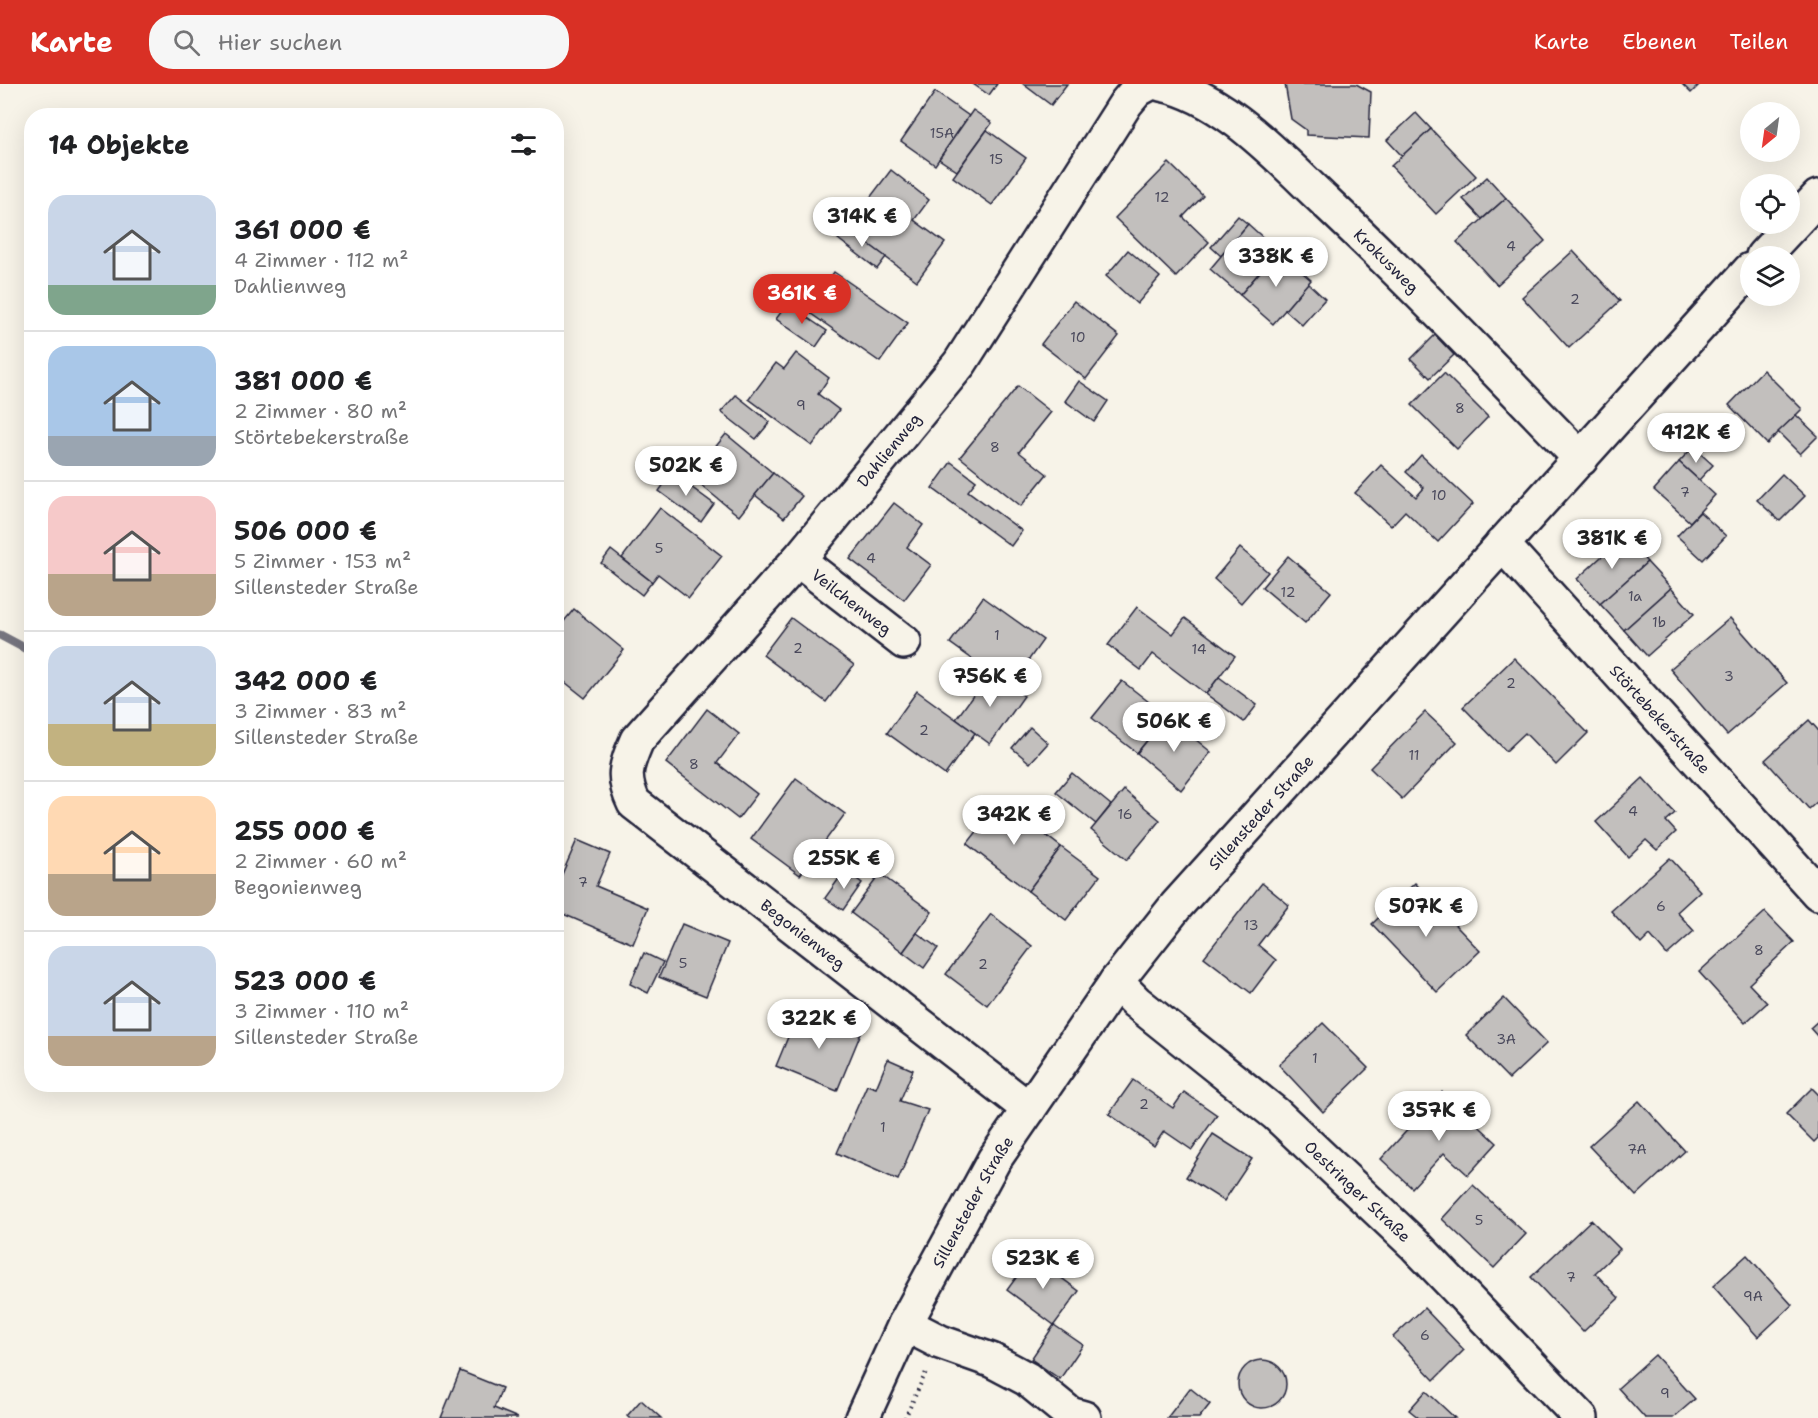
<!DOCTYPE html>
<html lang="de">
<head>
<meta charset="utf-8">
<style>
  :root { --surface:#fff; --page:#f6f6f6; --text:#202124; --muted:#757577; --line:#e0e0e0; --accent:#d93025 }
  body { margin:0; font-family:"Shantell Sans",sans-serif; background:var(--page); color:var(--text); height:100vh; display:flex; flex-direction:column; font-size:22px; white-space:nowrap }
  * { box-sizing:border-box; margin:0 }
  p { font-size:20px; color:var(--muted) }
  .icon { flex:none; width:33px; height:33px; fill:none; stroke:currentColor; stroke-width:2; stroke-linecap:round; stroke-linejoin:round }
  .map { position:relative; flex:1; overflow:hidden }
  .sheet { position:absolute; left:24px; top:24px; width:540px; height:984px; display:flex; flex-direction:column; background:var(--surface); border-radius:24px; box-shadow:0 6px 24px #0002 }
  .sheet>* { flex:none }
  .needle { width:39px; rotate:209deg }
  .tools { position:absolute; left:1740px; top:18px; display:grid; gap:12px }
  .tools a { display:grid; place-items:center; width:60px; height:60px; border-radius:50%; background:var(--surface); box-shadow:0 6px 24px #0002; font-size:30px }
  .price { position:absolute; translate:-50% -51px; padding:0 14px; border-radius:21px; background:#fff; color:#222; font-size:20px; line-height:39px; filter:drop-shadow(0 2px 3px #0008) }
  .price::after { content:''; position:absolute; left:50%; top:36px; width:18px; height:14px; margin-left:-9px; background:inherit; clip-path:polygon(0 0,100% 0,50% 100%) }
  .price.active { background:var(--accent); color:#fff }
  ul { padding:0; list-style:none }
  li { display:flex; align-items:center; gap:18px; height:150px; padding:0 24px }
  li+li { border-top:2px solid var(--line) }
  li span { display:grid; place-items:center; flex:none; width:168px; height:120px; border-radius:18px; color:#555 }
  li>.icon { margin-inline-start:auto }
  span .icon { width:72px; height:72px; fill:#fffc; stroke-width:1 }
  li b { font-size:26px }
  h2 { display:flex; justify-content:space-between; align-items:center; height:72px; padding:0 24px; font-size:26px }
  header { display:flex; align-items:center; gap:36px; box-sizing:border-box; height:84px; padding:0 30px; background:var(--accent); color:#fff }
  header strong { font-size:28px }
  nav { display:flex; gap:33px; margin-inline-start:auto; font-size:21px }
  .search { width:420px; height:54px; background:var(--page); display:flex; align-items:center; gap:15px; box-sizing:border-box; padding:0 21px; border-radius:24px; color:var(--muted); font-size:22px }
  .map>svg:first-child { display:block }
</style>
</head>
<body>
<header>
<strong>Karte</strong>
<div class="search"><svg class="icon" aria-label="search" viewBox="0 0 24 24"><circle cx="10" cy="10" r="6"/><path d="M15 15l6 6"/></svg>Hier suchen</div>
<nav><a>Karte</a><a>Ebenen</a><a>Teilen</a></nav>
</header>
<div class="map">
<svg width="1818" height="1334" viewBox="0 0 1818 1334">
  <rect width="100%" height="100%" fill="#f7f3e8"/>
  <filter id="ink" filterUnits="userSpaceOnUse"><feTurbulence type="fractalNoise" baseFrequency=".0167" numOctaves="2"/><feDisplacementMap in="SourceGraphic" scale="12" xChannelSelector="R" yChannelSelector="G"/><feConvolveMatrix kernelMatrix="1 2 1 2 8 2 1 2 1" color-interpolation-filters="sRGB"/></filter>
  <g filter="url(#ink)">
    <g fill="none" stroke-linecap="round" stroke-linejoin="round">
      <path stroke="#76747f" stroke-width="9" d="M0,551L32,568"/>
    </g>
    <g fill="#c2bfbd" stroke="#22223b" stroke-width="1.5">
      <path d="M973,0H997L989,11Z"/>
      <path d="M1023,0H1067L1051,21Z"/>
      <path d="M1285,0H1356L1371,8L1369,54L1306,51V46L1291,35Z"/>
      <path d="M1682,0H1700L1691,9Z"/>
      <path d="M935,8L969,32L935,81L901,57Z"/>
      <path d="M973,26L992,39L957,87L939,75Z"/>
      <path d="M1416,29L1431,45L1402,72L1387,56Z"/>
      <path d="M1431,45L1476,92L1436,130L1391,82Z"/>
      <path d="M987,46L1026,74L992,121L953,93Z"/>
      <path d="M1169,79L1203,112L1183,133L1209,158L1176,193L1115,134Z"/>
      <path d="M891,86L929,116L914,136L945,159L917,197L847,144Z"/>
      <path d="M1487,93L1506,114L1482,135L1463,115Z"/>
      <path d="M1506,114L1545,157L1497,201L1457,158Z"/>
      <path d="M1238,132L1248,140L1221,172L1211,163Z"/>
      <path d="M1248,140L1278,167L1240,211L1210,185Z"/>
      <path d="M847,144L886,173L877,185L838,155Z"/>
      <path d="M1128,166L1160,193L1137,220L1106,192Z"/>
      <path d="M1278,167L1311,196L1273,240L1240,211Z"/>
      <path d="M1573,167L1620,217L1569,264L1522,213Z"/>
      <path d="M834,188L908,239L880,278L807,227Z"/>
      <path d="M1308,199L1325,215L1302,241L1285,226Z"/>
      <path d="M1074,217L1119,252L1086,295L1041,260Z"/>
      <path d="M787,220L827,247L816,263L776,235Z"/>
      <path d="M1435,251L1454,271L1430,294L1411,275Z"/>
      <path d="M796,269L829,294L818,310L839,326L812,362L749,315L776,279L784,285Z"/>
      <path d="M1763,286L1802,325L1767,360L1729,321Z"/>
      <path d="M1444,289L1488,333L1457,365L1412,321Z"/>
      <path d="M1079,297L1108,317L1094,338L1065,317Z"/>
      <path d="M1018,302L1051,328L1019,368L1047,390L1021,422L960,373Z"/>
      <path d="M736,311L770,338L756,355L721,328Z"/>
      <path d="M1796,331L1818,352L1800,370L1778,348Z"/>
      <path d="M726,350L773,389L739,432L691,393Z"/>
      <path d="M1693,363L1713,381L1699,396L1679,378Z"/>
      <path d="M1421,371L1473,420L1438,458L1405,427L1391,442L1355,409L1381,381L1416,413L1424,404L1406,388Z"/>
      <path d="M951,378L976,397L968,407L1022,447L1011,462L932,404Z"/>
      <path d="M1679,378L1715,411L1690,438L1654,406Z"/>
      <path d="M672,389L714,420L701,438L659,407Z"/>
      <path d="M773,389L802,412L784,434L755,411Z"/>
      <path d="M1782,390L1805,412L1780,437L1757,416Z"/>
      <path d="M894,419L923,441L907,463L931,481L904,516L850,475Z"/>
      <path d="M660,424L722,472L689,514L658,490L652,498L622,474Z"/>
      <path d="M1700,428L1726,452L1703,476L1677,452Z"/>
      <path d="M1624,452L1647,478L1600,520L1577,495Z"/>
      <path d="M1240,464L1268,488L1241,519L1214,495Z"/>
      <path d="M611,466L652,498L642,511L601,479Z"/>
      <path d="M1288,472L1331,508L1305,539L1262,503Z"/>
      <path d="M1647,478L1671,504L1624,546L1600,520Z"/>
      <path d="M1671,504L1694,530L1647,572L1624,546Z"/>
      <path d="M983,513L1043,556L1010,602L950,559Z"/>
      <path d="M1137,523L1173,550L1185,534L1235,572L1206,610L1153,570L1141,586L1108,561Z"/>
      <path d="M574,525L624,566L585,614L556,591V547Z"/>
      <path d="M791,534L854,581L826,618L763,571Z"/>
      <path d="M1730,534L1787,599L1727,651L1670,585Z"/>
      <path d="M1514,574L1588,649L1556,681L1525,649L1506,667L1463,623Z"/>
      <path d="M990,588L1024,612L990,660L956,635Z"/>
      <path d="M1219,593L1257,621L1244,638L1206,610Z"/>
      <path d="M1122,597L1167,632L1137,669L1092,634Z"/>
      <path d="M917,607L975,649L945,691L887,649Z"/>
      <path d="M707,625L739,650L717,679L757,710L738,735L666,679Z"/>
      <path d="M1425,628L1457,658L1402,715L1370,684Z"/>
      <path d="M1167,632L1211,668L1181,706L1137,669Z"/>
      <path d="M1809,636L1818,646V717L1809,725L1765,676Z"/>
      <path d="M1030,643L1048,659L1030,679L1012,664Z"/>
      <path d="M1072,689L1111,721L1096,740L1056,708Z"/>
      <path d="M796,694L845,730L800,791L751,755Z"/>
      <path d="M1643,694L1675,729L1666,737L1676,748L1657,766L1646,756L1628,773L1596,738Z"/>
      <path d="M1124,706L1160,736L1127,776L1091,746Z"/>
      <path d="M1001,717L1061,763L1028,807L967,760Z"/>
      <path d="M577,756L610,770L596,802L648,824L633,860L556,827V804Z"/>
      <path d="M1061,763L1100,792L1066,836L1028,807Z"/>
      <path d="M1670,774L1700,807L1677,828L1694,847L1667,871L1650,851L1641,860L1611,827Z"/>
      <path d="M845,786L862,799L843,826L825,814Z"/>
      <path d="M880,790L932,828L903,868L851,829Z"/>
      <path d="M1262,799L1289,821L1258,861L1276,876L1251,909L1204,873Z"/>
      <path d="M1415,799L1480,867L1437,908L1372,840Z"/>
      <path d="M1765,828L1794,858L1749,900L1767,919L1745,939L1699,888Z"/>
      <path d="M991,830L1032,862L987,921L946,890Z"/>
      <path d="M682,840L728,859L706,912L659,893Z"/>
      <path d="M917,849L938,864L924,884L903,868Z"/>
      <path d="M644,869L663,878L648,909L630,900Z"/>
      <path d="M1504,914L1547,959L1509,995L1466,951Z"/>
      <path d="M800,924L861,949L837,1007L776,982Z"/>
      <path d="M1818,937V953L1810,944Z"/>
      <path d="M1323,939L1368,984L1323,1028L1279,981Z"/>
      <path d="M888,975L913,986L900,1017L928,1026L898,1096L837,1069L867,1001L876,1004Z"/>
      <path d="M1133,996L1173,1024L1184,1008L1217,1031L1192,1066L1164,1047L1154,1062L1109,1030Z"/>
      <path d="M1812,1004L1818,1010V1054L1814,1058L1786,1030Z"/>
      <path d="M1442,1008L1497,1059L1468,1091L1444,1069L1412,1104L1381,1075Z"/>
      <path d="M1639,1017L1685,1067L1636,1112L1589,1062Z"/>
      <path d="M1213,1050L1252,1075L1224,1117L1186,1093Z"/>
      <path d="M1473,1101L1526,1150L1494,1184L1442,1135Z"/>
      <path d="M1591,1136L1620,1165L1595,1189L1619,1214L1583,1248L1531,1193Z"/>
      <path d="M1747,1171L1792,1221L1758,1253L1713,1202Z"/>
      <path d="M1032,1172L1079,1207L1054,1241L1007,1206Z"/>
      <path d="M1424,1224L1464,1266L1434,1296L1393,1253Z"/>
      <path d="M1054,1241L1083,1261L1060,1295L1031,1275Z"/>
      <path d="M1655,1271L1695,1315L1673,1334H1645L1618,1304Z"/>
      <circle cx="1262" cy="1300" r="24"/>
      <path d="M460,1287L502,1304L494,1324L518,1334H441Z"/>
      <path d="M1190,1304L1210,1320L1199,1334H1167Z"/>
      <path d="M1426,1307L1455,1334H1419L1409,1326Z"/>
      <path d="M641,1316L661,1334H629L627,1332Z"/>
    </g>
    <g fill="none" stroke-linecap="round" stroke-linejoin="round">
      <defs>
        <g id="minor">
          <path id="s1" d="M1161,0C1224,12 1281,76 1326,118C1414,201 1497,288 1581,375"/>
          <path id="s2" d="M1502,460L1818,809"/>
          <path id="s3" d="M798,476L904,558"/>
          <path id="s4" d="M1116,898L1136,918L1276,1030L1416,1162L1581,1334"/>
          <path id="s5" d="M1029,1025L634,719C621,692 626,682 637,656L798,476L960,279L1126,19L1137,6L1148,0"/>
          <path d="M905,1240L940,1258L991,1276L1027,1295L1070,1330L1084,1334"/>
        </g>
        <g id="major">
          <path d="M1763,172L1818,113"/>
          <path id="s6" d="M862,1334L905,1240L994,1076L1116,898L1176,822L1750,186"/>
        </g>
      </defs>
      <use href="#minor" stroke="#22223b" stroke-width="38"/>
      <use href="#major" stroke="#22223b" stroke-width="38"/>
      <path stroke="#22223b" stroke-width="4" stroke-dasharray="1.5 4.5" stroke-linecap="butt" d="M905,1334L927,1286"/>
      <use href="#minor" stroke="#f7f3e8" stroke-width="33"/>
      <use href="#major" stroke="#f7f3e8" stroke-width="33"/>
    </g>
  </g>
  <g text-anchor="middle" stroke-width="5" stroke-linejoin="round" paint-order="stroke">
    <g font-size="14" fill="#4a495c">
      <text x="942" y="54">15A</text>
      <text x="996" y="80">15</text>
      <text x="1162" y="118">12</text>
      <text x="1511" y="167">4</text>
      <text x="1575" y="220">2</text>
      <text x="1078" y="258">10</text>
      <text x="801" y="326">9</text>
      <text x="1460" y="329">8</text>
      <text x="995" y="368">8</text>
      <text x="1685" y="413">7</text>
      <text x="1439" y="416">10</text>
      <text x="659" y="469">5</text>
      <text x="871" y="479">4</text>
      <text x="1288" y="513">12</text>
      <text x="1635" y="517">1a</text>
      <text x="1659" y="543">1b</text>
      <text x="997" y="556">1</text>
      <text x="798" y="569">2</text>
      <text x="1199" y="570">14</text>
      <text x="1729" y="597">3</text>
      <text x="1511" y="604">2</text>
      <text x="924" y="651">2</text>
      <text x="1414" y="676">11</text>
      <text x="694" y="685">8</text>
      <text x="1633" y="732">4</text>
      <text x="1125" y="735">16</text>
      <text x="583" y="803">7</text>
      <text x="1661" y="827">6</text>
      <text x="1251" y="846">13</text>
      <text x="1759" y="871">8</text>
      <text x="683" y="884">5</text>
      <text x="983" y="885">2</text>
      <text x="1506" y="960">3A</text>
      <text x="1315" y="979">1</text>
      <text x="1144" y="1025">2</text>
      <text x="883" y="1048">1</text>
      <text x="1637" y="1070">7A</text>
      <text x="1479" y="1141">5</text>
      <text x="1571" y="1198">7</text>
      <text x="1753" y="1217">9A</text>
      <text x="1425" y="1256">6</text>
      <text x="1665" y="1314">9</text>
    </g>
    <g font-size="16" fill="#22223b" stroke="#f7f3e8">
      <text dy="6" stroke="none"><textPath href="#s1" startOffset="290">Krokusweg</textPath></text>
      <text dy="6" stroke="none"><textPath href="#s5" startOffset="950">Dahlienweg</textPath></text>
      <text dy="6" stroke="none"><textPath href="#s3" startOffset="68">Veilchenweg</textPath></text>
      <text dy="6" stroke="none"><textPath href="#s2" startOffset="236">Störtebekerstraße</textPath></text>
      <text dy="6" stroke="none"><textPath href="#s6" startOffset="729">Sillensteder Straße</textPath></text>
      <text transform="translate(803 850) rotate(38)" y="6">Begonienweg</text>
      <text dy="6" stroke="none"><textPath href="#s4" startOffset="320">Oestringer Straße</textPath></text>
      <text dy="6" stroke="none"><textPath href="#s6" startOffset="243">Sillensteder Straße</textPath></text>
    </g>
  </g>
</svg>
<div class="tools">
<a><svg class="needle" viewBox="-14 -14 28 28"><path d="M0-13l5 13h-10z" fill="#e53935"/><path d="M0 13l5-13h-10z" fill="#757577"/></svg></a>
<a><svg class="icon" aria-label="locate" viewBox="0 0 24 24"><circle cx="12" cy="12" r="6"/><path d="M12 2v4M12 18v4M2 12h4M18 12h4"/></svg></a>
<a><svg class="icon" aria-label="layers" viewBox="0 0 24 24"><path d="M12 4l9 5-9 5-9-5zM3 14l9 5 9-5"/></svg></a>
</div>
<b class="price" style="left:862px;top:164px">314K €</b>
<b class="price" style="left:1276px;top:204px">338K €</b>
<b class="price active" style="left:802px;top:241px">361K €</b>
<b class="price" style="left:1696px;top:380px">412K €</b>
<b class="price" style="left:686px;top:413px">502K €</b>
<b class="price" style="left:1612px;top:486px">381K €</b>
<b class="price" style="left:990px;top:624px">756K €</b>
<b class="price" style="left:1174px;top:669px">506K €</b>
<b class="price" style="left:1014px;top:762px">342K €</b>
<b class="price" style="left:844px;top:806px">255K €</b>
<b class="price" style="left:1426px;top:854px">507K €</b>
<b class="price" style="left:819px;top:966px">322K €</b>
<b class="price" style="left:1439px;top:1058px">357K €</b>
<b class="price" style="left:1043px;top:1206px">523K €</b>
<section class="sheet">
<h2>14 Objekte<svg class="icon" aria-label="filters" viewBox="0 0 24 24"><path d="M4 7h16M4 17h16"/><circle cx="9" cy="7" r="2"/><circle cx="15" cy="17" r="2"/></svg></h2>
<ul>
<li><span style="background:linear-gradient(#c9d6e8 75%,#7fa58c 0)"><svg class="icon" aria-label="home" viewBox="0 0 24 24"><path d="M3 11l9-7 9 7M6 9v11h12V9"/></svg></span><div><b>361 000 €</b><p>4 Zimmer · 112 m²</p><p>Dahlienweg</p></div></li>
<li><span style="background:linear-gradient(#a9c7e8 75%,#9aa5b1 0)"><svg class="icon" aria-label="home" viewBox="0 0 24 24"><path d="M3 11l9-7 9 7M6 9v11h12V9"/></svg></span><div><b>381 000 €</b><p>2 Zimmer · 80 m²</p><p>Störtebekerstraße</p></div></li>
<li><span style="background:linear-gradient(#f6c9c9 65%,#b9a48a 0)"><svg class="icon" aria-label="home" viewBox="0 0 24 24"><path d="M3 11l9-7 9 7M6 9v11h12V9"/></svg></span><div><b>506 000 €</b><p>5 Zimmer · 153 m²</p><p>Sillensteder Straße</p></div></li>
<li><span style="background:linear-gradient(#c9d6e8 65%,#c2b280 0)"><svg class="icon" aria-label="home" viewBox="0 0 24 24"><path d="M3 11l9-7 9 7M6 9v11h12V9"/></svg></span><div><b>342 000 €</b><p>3 Zimmer · 83 m²</p><p>Sillensteder Straße</p></div></li>
<li><span style="background:linear-gradient(#ffd9b3 65%,#b9a48a 0)"><svg class="icon" aria-label="home" viewBox="0 0 24 24"><path d="M3 11l9-7 9 7M6 9v11h12V9"/></svg></span><div><b>255 000 €</b><p>2 Zimmer · 60 m²</p><p>Begonienweg</p></div></li>
<li><span style="background:linear-gradient(#c9d6e8 75%,#b9a48a 0)"><svg class="icon" aria-label="home" viewBox="0 0 24 24"><path d="M3 11l9-7 9 7M6 9v11h12V9"/></svg></span><div><b>523 000 €</b><p>3 Zimmer · 110 m²</p><p>Sillensteder Straße</p></div></li>
</ul>
</section>
</div>
</body>
</html>
